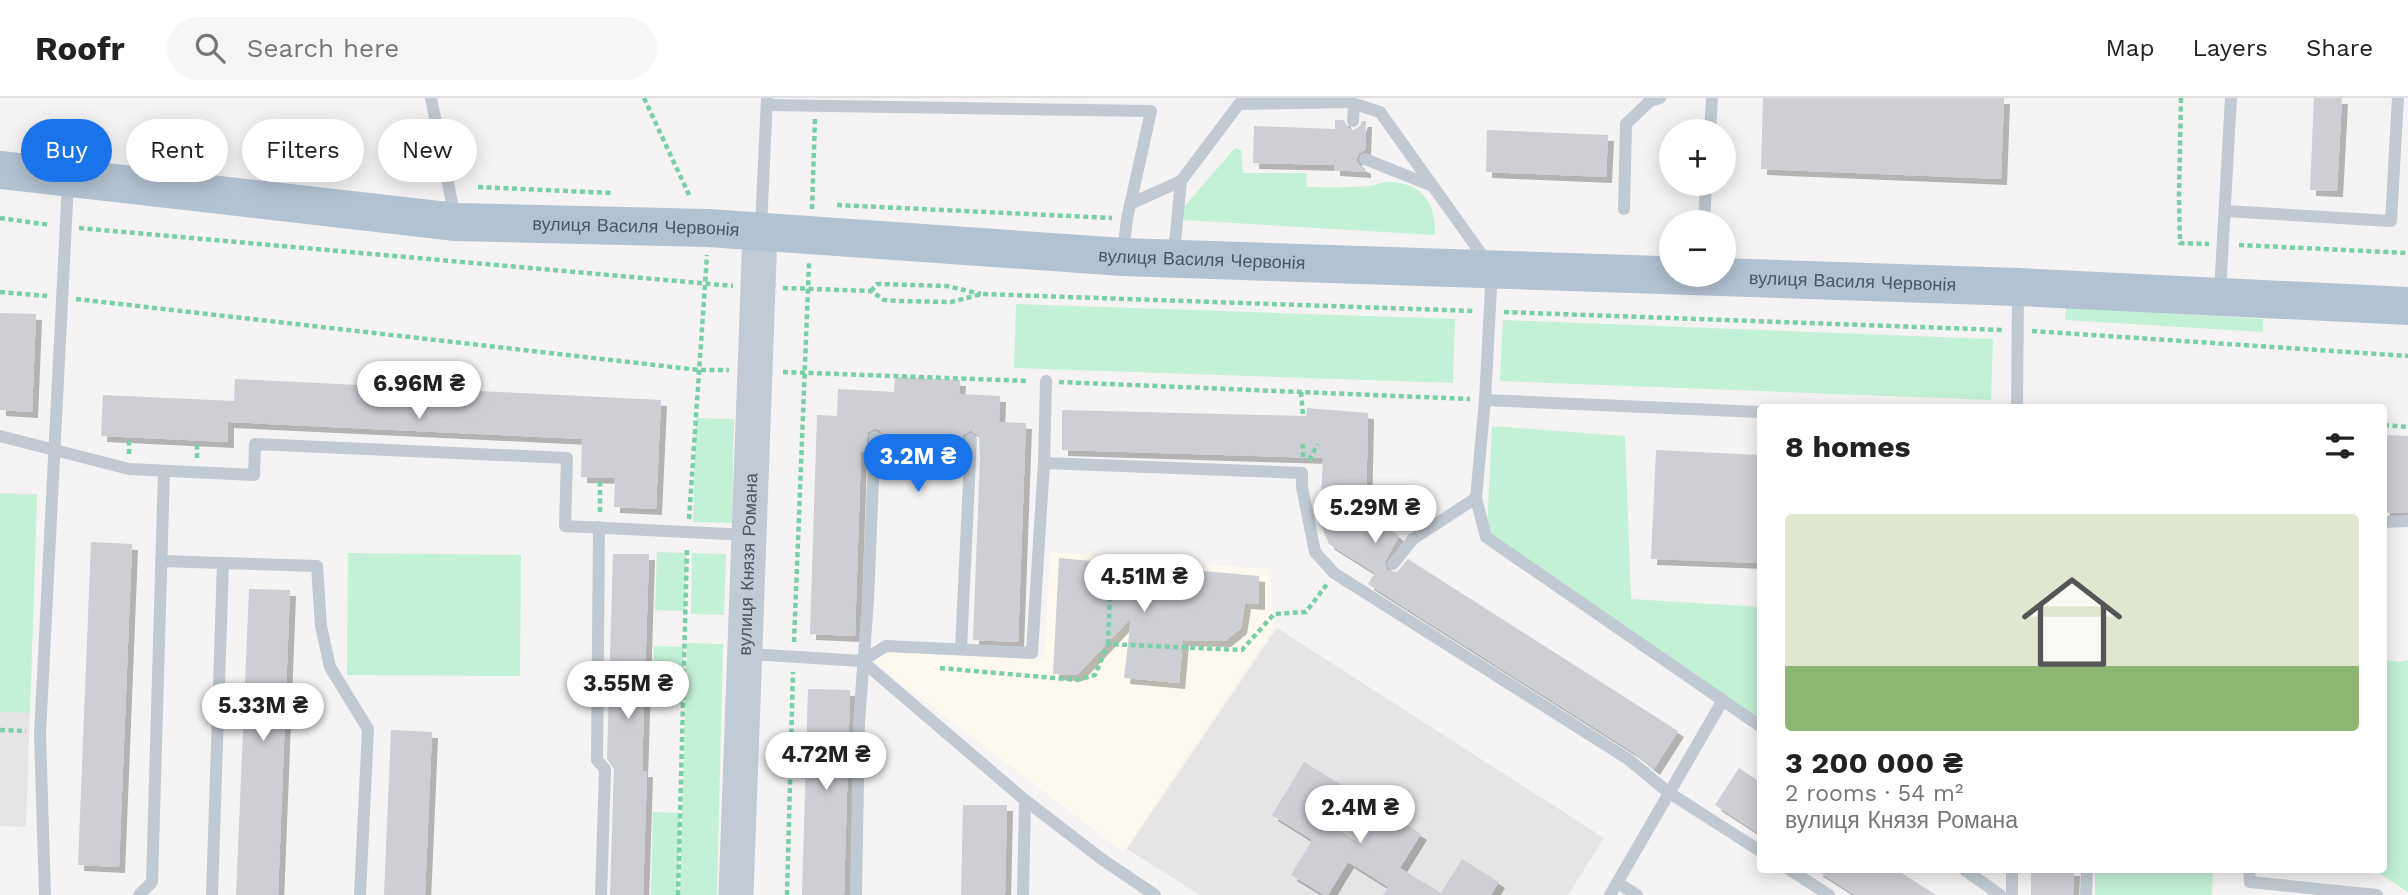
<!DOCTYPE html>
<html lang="en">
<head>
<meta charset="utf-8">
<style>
  :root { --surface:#fff; --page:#f6f6f6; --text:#222; --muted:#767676; --line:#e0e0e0; --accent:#1a73e8 }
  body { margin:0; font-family:"Work Sans",sans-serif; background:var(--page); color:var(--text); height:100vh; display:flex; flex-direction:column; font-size:26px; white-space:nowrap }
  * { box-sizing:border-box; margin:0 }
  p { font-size:23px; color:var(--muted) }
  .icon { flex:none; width:38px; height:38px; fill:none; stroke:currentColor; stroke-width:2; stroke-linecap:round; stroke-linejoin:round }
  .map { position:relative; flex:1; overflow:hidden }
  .sheet { position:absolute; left:1757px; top:306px; width:630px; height:469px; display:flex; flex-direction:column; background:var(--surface); border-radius:7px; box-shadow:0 4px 18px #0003 }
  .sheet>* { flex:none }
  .guide { position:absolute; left:21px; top:21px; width:665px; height:63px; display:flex; gap:14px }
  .controls { position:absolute; left:1659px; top:21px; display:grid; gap:14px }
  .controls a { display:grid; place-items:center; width:77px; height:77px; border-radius:50%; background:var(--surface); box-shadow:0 4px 18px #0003; font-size:35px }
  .price { position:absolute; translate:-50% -60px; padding:0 16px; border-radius:24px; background:#fff; color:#222; font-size:23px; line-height:46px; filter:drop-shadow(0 2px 4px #0008) }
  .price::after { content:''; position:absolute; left:50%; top:42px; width:21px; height:16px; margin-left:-10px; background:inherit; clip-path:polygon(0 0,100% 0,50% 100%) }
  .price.on { background:var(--accent); color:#fff }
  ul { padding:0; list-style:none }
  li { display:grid; align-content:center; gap:14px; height:371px; padding:0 28px }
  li+li { border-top:2px solid var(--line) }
  li span { display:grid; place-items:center; height:217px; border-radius:7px; color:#555 }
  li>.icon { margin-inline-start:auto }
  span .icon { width:126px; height:126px; fill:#fffc; stroke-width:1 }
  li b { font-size:30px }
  h2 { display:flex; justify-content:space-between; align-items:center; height:84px; padding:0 28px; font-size:30px }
  .tag { padding:0 24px; border-radius:32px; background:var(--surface); box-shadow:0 4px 18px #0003; font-size:24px; line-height:63px }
  .tag.on { background:var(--accent); color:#fff }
  header { display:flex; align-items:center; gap:42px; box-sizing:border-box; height:98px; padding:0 35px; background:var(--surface); border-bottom:2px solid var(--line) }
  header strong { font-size:33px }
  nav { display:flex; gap:38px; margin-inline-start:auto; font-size:24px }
  .search { width:490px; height:63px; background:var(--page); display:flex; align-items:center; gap:18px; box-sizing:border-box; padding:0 24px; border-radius:38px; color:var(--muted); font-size:26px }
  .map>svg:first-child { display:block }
</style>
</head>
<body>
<header>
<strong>Roofr</strong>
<div class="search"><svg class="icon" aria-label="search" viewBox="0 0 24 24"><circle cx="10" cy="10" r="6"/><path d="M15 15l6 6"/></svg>Search here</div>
<nav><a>Map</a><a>Layers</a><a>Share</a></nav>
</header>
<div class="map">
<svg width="2408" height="797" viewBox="0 0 2408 797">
  <defs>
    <filter id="shadow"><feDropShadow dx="6" dy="6" stdDeviation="0" flood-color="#0004"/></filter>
  </defs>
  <rect width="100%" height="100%" fill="#f5f3f3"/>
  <path fill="#fdf9ef" d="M1050,454L1268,471L1275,528L1123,754L876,566V553L1044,560Z"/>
  <g fill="#e6e4e5">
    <path d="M0,395L37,396L26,729L0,728Z"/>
    <path d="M1277,530L1604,740L1568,797H1200L1127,751Z"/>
  </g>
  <g fill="#c3f1d5">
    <path d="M1235,50L1241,52L1243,75H1306L1307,89C1327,89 1348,90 1367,88C1374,88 1381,84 1388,84C1422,84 1436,105 1435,137L1183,122V110Z"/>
    <path d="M1016,206L1455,221L1453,285L1014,270Z"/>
    <path d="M2066,209L2263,221V234L2065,222Z"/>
    <path d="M1503,222L1993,241L1991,302L1500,283Z"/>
    <path d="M696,320L734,321L732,425L693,424Z"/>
    <path d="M1492,328L1625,338L1631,501L1760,509V623L1487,433Z"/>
    <path d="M0,396L37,397L30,615L0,614Z"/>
    <path d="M657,454L686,455L685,513L655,512Z"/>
    <path d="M348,455L521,457L520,578L347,577Z"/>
    <path d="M692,455L726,456L724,517L691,516Z"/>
    <path d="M687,545L723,546L717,797H680Z"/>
    <path d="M654,548L684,549L683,606L652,605Z"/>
    <path d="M2384,562L2400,564L2408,562V794L2374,772H2384Z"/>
    <path d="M653,714L680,715L678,797H651Z"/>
    <path d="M2095,772H2213L2212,797H2095Z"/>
  </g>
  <g fill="#cdcfd5" filter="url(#shadow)">
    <path d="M1763,0H2004L2001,81L1761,71Z"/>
    <path d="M2314,0H2342L2337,93L2310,92Z"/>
    <path d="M1335,22H1344L1348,30L1353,32L1360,28L1362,23H1366L1365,52L1359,55L1356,62L1359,67L1365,70V74L1334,72V67L1253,65L1254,28L1335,31Z"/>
    <path d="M1487,32L1608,37L1606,79L1486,74Z"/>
    <path d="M0,215L36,216L32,314L0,312Z"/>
    <path d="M895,279L960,282L959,296L1000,298L999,324L1026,325L1018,544L973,542L980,359L979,338L971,332L963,337L962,355L883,350L884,339L880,332L875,330L868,334L865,354H861L855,538L810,536L817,317L837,318L838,291L894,294Z"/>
    <path d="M235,281L661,302L656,411L614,409L615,380L581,379L582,341L228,324V344L101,338L103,297L234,303Z"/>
    <path d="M1307,310L1368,315L1366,412L1399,438L1385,464L1387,472L1397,474L1408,461L1678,633L1654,671L1633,654L1368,486L1375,475L1329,446L1320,425L1323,360L1062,352V312L1306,318Z"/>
    <path d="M2384,337L2408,338V414L2384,415Z"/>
    <path d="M1656,352L1760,357V465L1651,461Z"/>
    <path d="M91,444L132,446L119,769L78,767Z"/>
    <path d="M613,456H649L642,673H647L643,797H610L614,671L607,661Z"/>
    <path d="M1059,460L1259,478V506L1245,505L1241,530L1225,543L1183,542L1179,585L1124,580L1131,520L1077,577L1053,576Z"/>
    <path d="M249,491L290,492L278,797H236Z"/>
    <path d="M808,591L850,592L844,797H802Z"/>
    <path d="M391,632L432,634L425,797H384Z"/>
    <path d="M1304,664L1345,689L1324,723L1363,747L1384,713L1421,736L1400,770L1441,795L1462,761L1499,784L1491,797H1383L1388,789L1348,764L1328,797H1324L1291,777L1312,742L1272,717Z"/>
    <path d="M1739,670L1760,684V736L1715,707Z"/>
    <path d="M963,707H1007L1005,797H961Z"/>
    <path d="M1816,772H1897L1936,797H1855Z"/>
    <path d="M2031,772H2074L2073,797H2031Z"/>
  </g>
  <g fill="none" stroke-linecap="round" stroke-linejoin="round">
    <g stroke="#7ad0a6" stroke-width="4.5" stroke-dasharray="5 3.5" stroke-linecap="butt">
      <path d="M644,0L690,99"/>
      <path d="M2181,0L2179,99L2180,145L2209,146"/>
      <path d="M478,89L612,95"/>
      <path d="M837,107L1112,120"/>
      <path d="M812,111L815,21"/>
      <path d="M0,120L50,127"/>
      <path d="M79,130L733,188"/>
      <path d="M2239,147L2408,155"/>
      <path d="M783,190L871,193L884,202L898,203L951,204L982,196L1474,213"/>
      <path d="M871,193L877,186L947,188L981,196"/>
      <path d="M0,194L47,198"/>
      <path d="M76,201L699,272H729"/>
      <path d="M1504,214L2002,232"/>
      <path d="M2032,233L2408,258"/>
      <path d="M783,274L1029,283"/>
      <path d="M1059,284L1470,301"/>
      <path d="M1301,294L1303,318"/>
      <path d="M2384,327L2408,329"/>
      <path d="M129,356V340"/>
      <path d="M1303,359V346"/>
      <path d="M197,360V343"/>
      <path d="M1309,362L1318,346"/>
      <path d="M600,414V380"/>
      <path d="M689,421L707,157"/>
      <path d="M794,544L809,165"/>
      <path d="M1108,546L1111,467"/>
      <path d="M940,570L1077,582L1095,577L1108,546L1242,552L1274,516L1306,514L1327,486"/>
      <path d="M0,632L26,633"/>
      <path d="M678,797L687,450"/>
      <path d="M787,797L793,574"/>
    </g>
    <g stroke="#c1cad2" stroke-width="12">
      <path d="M431,0L455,120"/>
      <path d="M768,7L1151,13L1127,121L1123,155"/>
      <path d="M1353,23L1354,6"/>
      <path d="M1710,33L1712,0"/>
      <path d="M1365,61L1430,87"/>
      <path d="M1130,106L1181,83L1239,6L1348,4L1380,14L1492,171L1485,302L1476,400L1486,439L1760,628"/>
      <path d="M1624,111L1626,26L1650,3L1660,0"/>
      <path d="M2225,113L2391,123L2398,0"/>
      <path d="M1704,124L1706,86"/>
      <path d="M761,129L767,0"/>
      <path d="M1174,155L1181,83"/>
      <path d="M2220,194L2231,0"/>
      <path d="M1485,302L1760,314"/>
      <path d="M2017,310L2018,193"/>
      <path d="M0,338L129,371L254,377L255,346L567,360L565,428L748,437"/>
      <path d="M874,358L875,339"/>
      <path d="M1044,365L1302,375V389L1315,454L1334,475L1628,661L1668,694L1760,753"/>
      <path d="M2384,424L2408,423"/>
      <path d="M599,429L597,662L605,671L601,797"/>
      <path d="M161,463L223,465L212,797"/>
      <path d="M223,465L317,468L321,528L330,569L368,631L360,797"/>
      <path d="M1393,466L1413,441L1476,400"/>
      <path d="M961,551L971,341"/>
      <path d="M748,556L862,563L1025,702L1103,762L1155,797"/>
      <path d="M862,563L886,548L1032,555L1044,365L1046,283"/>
      <path d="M1790,772L1829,797"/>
      <path d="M1965,772L2000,797"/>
      <path d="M2249,772L2250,784L2377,797"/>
      <path d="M1618,785L1637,797"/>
      <path d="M45,797L40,636L68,85"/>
      <path d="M139,797L152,784L164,373"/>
      <path d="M856,797L859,625L868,502L874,358L969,364"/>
      <path d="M1023,797L1025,702"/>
      <path d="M1610,797L1723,602"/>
      <path d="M2012,797V772"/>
      <path d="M2086,797L2087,772"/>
    </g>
    <path stroke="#c1cbd6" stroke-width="35" id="s1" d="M736,797L760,134"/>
    <path stroke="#b3c2d1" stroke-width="38" id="s2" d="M0,72L456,124L708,130L1123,159L2018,189L2408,208"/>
  </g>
  <g text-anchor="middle" stroke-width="5" stroke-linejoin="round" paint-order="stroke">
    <g font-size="18" fill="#4a5661" stroke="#fff">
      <text dy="6" stroke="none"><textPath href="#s2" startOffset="639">вулиця Василя Червонія</textPath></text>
      <text dy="6" stroke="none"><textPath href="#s2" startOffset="1206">вулиця Василя Червонія</textPath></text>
      <text dy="6" stroke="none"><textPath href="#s2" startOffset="1857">вулиця Василя Червонія</textPath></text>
      <text dy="6" stroke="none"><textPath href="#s1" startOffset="331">вулиця Князя Романа</textPath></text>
    </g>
  </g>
</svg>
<div class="controls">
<a>+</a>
<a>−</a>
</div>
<b class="price" style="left:419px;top:323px">6.96M ₴</b>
<b class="price on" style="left:918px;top:396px">3.2M ₴</b>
<b class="price" style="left:1375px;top:447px">5.29M ₴</b>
<b class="price" style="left:1144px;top:516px">4.51M ₴</b>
<b class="price" style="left:628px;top:623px">3.55M ₴</b>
<b class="price" style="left:263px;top:645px">5.33M ₴</b>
<b class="price" style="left:826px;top:694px">4.72M ₴</b>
<b class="price" style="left:1360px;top:747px">2.4M ₴</b>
<div class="guide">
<a class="tag on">Buy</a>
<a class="tag">Rent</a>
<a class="tag">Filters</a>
<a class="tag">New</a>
</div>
<section class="sheet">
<h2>8 homes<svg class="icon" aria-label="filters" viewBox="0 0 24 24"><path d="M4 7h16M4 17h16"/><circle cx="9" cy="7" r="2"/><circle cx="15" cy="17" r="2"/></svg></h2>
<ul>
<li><span style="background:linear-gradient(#dfe7d0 70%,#8fb573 0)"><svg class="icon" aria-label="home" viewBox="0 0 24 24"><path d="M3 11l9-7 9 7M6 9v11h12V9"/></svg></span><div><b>3 200 000 ₴</b><p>2 rooms · 54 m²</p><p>вулиця Князя Романа</p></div></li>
</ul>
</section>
</div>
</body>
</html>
